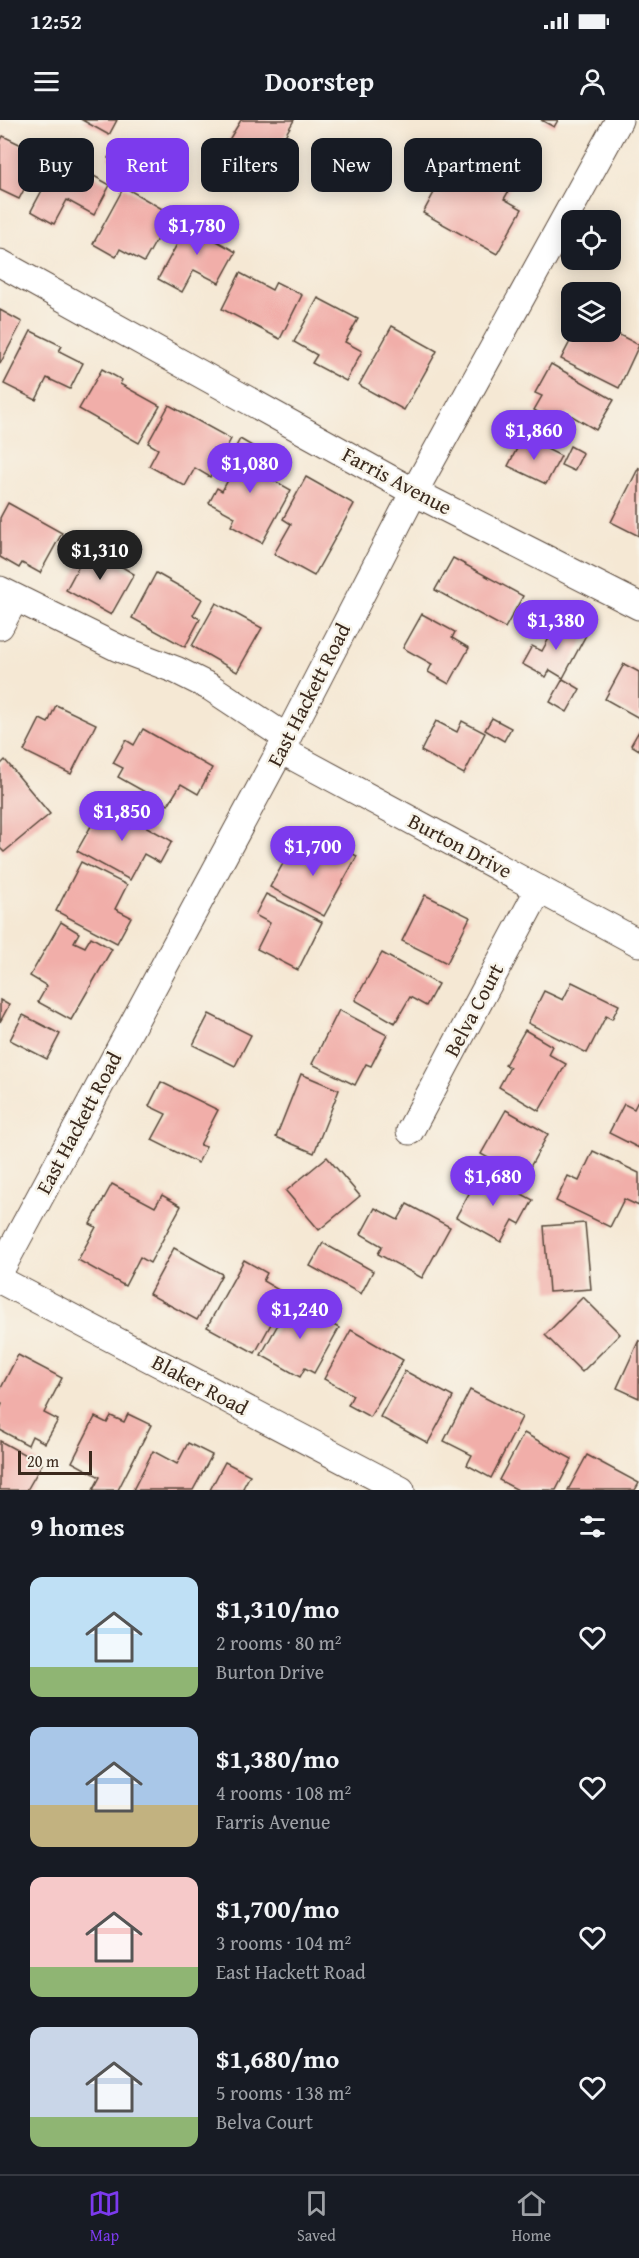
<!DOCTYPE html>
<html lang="en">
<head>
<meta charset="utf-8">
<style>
  :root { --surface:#171b24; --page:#20242c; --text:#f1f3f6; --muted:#9ea1a6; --line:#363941; --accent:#7c3aed }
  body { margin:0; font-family:"Gentium Book Plus",serif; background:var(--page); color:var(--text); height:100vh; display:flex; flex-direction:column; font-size:22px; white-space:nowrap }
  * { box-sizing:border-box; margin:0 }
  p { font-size:20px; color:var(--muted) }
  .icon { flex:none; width:33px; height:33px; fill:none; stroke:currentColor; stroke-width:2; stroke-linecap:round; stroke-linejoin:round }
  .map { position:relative; height:1370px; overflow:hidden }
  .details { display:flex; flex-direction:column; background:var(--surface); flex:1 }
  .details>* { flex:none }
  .top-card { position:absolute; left:18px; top:18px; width:603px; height:54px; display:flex; gap:12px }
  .fabs { position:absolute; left:561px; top:90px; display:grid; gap:12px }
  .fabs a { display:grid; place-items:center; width:60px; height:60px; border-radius:12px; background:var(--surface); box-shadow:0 3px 15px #0003; font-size:30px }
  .scale { position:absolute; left:18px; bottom:15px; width:74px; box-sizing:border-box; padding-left:6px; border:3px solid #3b2a1e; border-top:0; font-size:16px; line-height:21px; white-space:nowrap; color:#3b2a1e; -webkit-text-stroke:4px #f7f3e8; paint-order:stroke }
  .price { position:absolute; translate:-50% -51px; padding:0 14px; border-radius:21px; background:var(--accent); color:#fff; font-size:20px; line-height:39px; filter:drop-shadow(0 2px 3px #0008) }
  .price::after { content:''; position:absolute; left:50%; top:36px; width:18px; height:14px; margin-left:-9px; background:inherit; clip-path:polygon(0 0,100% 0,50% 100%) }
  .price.current { background:#222; color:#fff }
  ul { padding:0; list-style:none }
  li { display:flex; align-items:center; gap:18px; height:150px; padding:0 30px }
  li span { display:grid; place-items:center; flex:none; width:168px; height:120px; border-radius:12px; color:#555 }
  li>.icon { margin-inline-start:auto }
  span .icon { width:72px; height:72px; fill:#fffc; stroke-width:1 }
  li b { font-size:26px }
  h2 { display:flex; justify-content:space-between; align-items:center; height:72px; padding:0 30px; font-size:26px }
  .pill { padding:0 21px; border-radius:12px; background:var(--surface); box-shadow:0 3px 15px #0003; font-size:21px; line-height:54px }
  .pill.current { background:var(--accent); color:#fff }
  .status { display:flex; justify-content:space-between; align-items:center; height:42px; padding:0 30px; background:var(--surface); direction:ltr }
  .status svg { height:16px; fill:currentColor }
  header { display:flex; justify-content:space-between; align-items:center; height:78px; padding:0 30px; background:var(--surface); font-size:27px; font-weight:800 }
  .menu { display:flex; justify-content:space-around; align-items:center; height:84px; border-top:2px solid var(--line); background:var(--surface); font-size:16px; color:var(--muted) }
  .menu a { display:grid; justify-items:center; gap:3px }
  .menu .current { color:var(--accent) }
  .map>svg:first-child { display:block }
</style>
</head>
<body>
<div class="status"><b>12:52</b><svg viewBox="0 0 49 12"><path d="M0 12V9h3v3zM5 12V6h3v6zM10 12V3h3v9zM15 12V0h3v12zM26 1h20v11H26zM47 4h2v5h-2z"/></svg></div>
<header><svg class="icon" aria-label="menu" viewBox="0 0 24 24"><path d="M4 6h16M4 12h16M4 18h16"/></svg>Doorstep<svg class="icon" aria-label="person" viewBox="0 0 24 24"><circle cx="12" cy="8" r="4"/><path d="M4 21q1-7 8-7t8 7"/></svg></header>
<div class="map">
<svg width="639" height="1370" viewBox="0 0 639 1370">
  <rect width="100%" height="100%" fill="#f7f3e8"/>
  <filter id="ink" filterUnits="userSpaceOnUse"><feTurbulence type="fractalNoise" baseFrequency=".0167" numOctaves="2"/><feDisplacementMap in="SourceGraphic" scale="12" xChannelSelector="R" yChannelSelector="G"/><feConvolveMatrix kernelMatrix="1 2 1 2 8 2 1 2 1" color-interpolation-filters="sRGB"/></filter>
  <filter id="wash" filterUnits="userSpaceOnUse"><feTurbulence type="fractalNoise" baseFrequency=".008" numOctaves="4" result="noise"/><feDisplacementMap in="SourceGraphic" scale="24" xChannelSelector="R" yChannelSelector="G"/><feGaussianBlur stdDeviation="1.35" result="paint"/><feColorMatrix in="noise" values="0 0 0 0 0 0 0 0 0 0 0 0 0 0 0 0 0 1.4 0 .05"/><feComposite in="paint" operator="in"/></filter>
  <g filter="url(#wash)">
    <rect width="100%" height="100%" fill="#f5e8d4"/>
    <g id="blocks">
      <g fill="#f1aea9">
        <path d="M82,0H117L109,15Z"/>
        <path d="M241,0H294L274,35L258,26L252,38L227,23Z"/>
        <path d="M541,0H558L554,7Z"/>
        <path d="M3,16L42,35L19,79L0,70V22Z"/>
        <path d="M114,28L125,34L120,45L108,38Z"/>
        <path d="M488,32L521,50L504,79L522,89L497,134L423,93L455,34L479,48Z"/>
        <path d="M60,37L110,65L94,95L67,80L54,104L31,91Z"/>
        <path d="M124,67L171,94L144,142L120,129L116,137L93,124Z"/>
        <path d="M193,95L219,109L213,119L236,132L219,163L194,150L182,172L158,159Z"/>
        <path d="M240,153L272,170L276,162L302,175L280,219L222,189Z"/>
        <path d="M318,178L358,199L345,222L362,231L346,261L312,243L317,235L294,222Z"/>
        <path d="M0,190L22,202L0,244Z"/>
        <path d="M392,206L437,231L404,290L359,265Z"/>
        <path d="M610,210L639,225L619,268L561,239L575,212Z"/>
        <path d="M31,211L62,226L59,231L83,243L70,269L47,258L36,280L4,264Z"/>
        <path d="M551,244L614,280L596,310L567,293L560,305L534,290L542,276L535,273Z"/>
        <path d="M102,249L122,260L120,264L160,286L139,323L79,289Z"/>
        <path d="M169,285L231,319L210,357L195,348L185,366L149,346L158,329L148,323Z"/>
        <path d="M523,317L561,336L546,364L508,346Z"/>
        <path d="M240,319L264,333L255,350L291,370L262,423L231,406L235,397L209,383L217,368L222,371L233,351L225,347Z"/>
        <path d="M570,326L583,333L574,351L561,345Z"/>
        <path d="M639,347V416L611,402Z"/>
        <path d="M306,357L354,384L314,456L274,434L291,404L283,399Z"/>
        <path d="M8,383L62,413L40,453L22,443L19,448L0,437V398Z"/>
        <path d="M89,427L134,454L111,495L66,470Z"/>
        <path d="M453,438L523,476L505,508L435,470Z"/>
        <path d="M156,453L202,479L193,495L200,499L185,527L132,498Z"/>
        <path d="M216,483L262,508L237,552L192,526Z"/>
        <path d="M422,494L455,512L452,518L469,528L449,564L428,552L432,544L403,528Z"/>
        <path d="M559,500L586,515L563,558L550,550L546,557L522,544L532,526L542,531Z"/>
        <path d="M624,544L639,552V598L605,579Z"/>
        <path d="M563,559L580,569L567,592L550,582Z"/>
        <path d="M56,585L96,604L71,654L24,631L40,599L48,603Z"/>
        <path d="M492,598L511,608L504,621L485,610Z"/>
        <path d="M436,601L457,612L462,601L485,613L464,654L421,631Z"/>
        <path d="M143,609L212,648L198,674L181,664L168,685L118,657L123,648L113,643L126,620L134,625Z"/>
        <path d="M639,611V630L631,625Z"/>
        <path d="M5,640L50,694L4,732L0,728V645Z"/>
        <path d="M104,683L172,721L160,743L144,734L130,760L77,731Z"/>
        <path d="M295,722L328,740L336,725L357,736L324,796L270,767Z"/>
        <path d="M81,742L127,765L115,789L131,797L117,823L56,791Z"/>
        <path d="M266,774L322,802L298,850L257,829L270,803L255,795Z"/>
        <path d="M425,775L470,797L447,843L402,821Z"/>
        <path d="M61,802L79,813L74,822L85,827L91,817L112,829L71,900L38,882L47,866L30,856Z"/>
        <path d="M382,833L438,864L426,886L410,877L395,903L355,880Z"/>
        <path d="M572,862L619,885L612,899L606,896L587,933L528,903L544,871L563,880Z"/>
        <path d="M0,880L9,885L0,902Z"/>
        <path d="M339,890L387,915L371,946L366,944L355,965L312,944Z"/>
        <path d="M209,894L251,915L235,946L193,925Z"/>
        <path d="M23,895L60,914L47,939L10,920Z"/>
        <path d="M525,910L552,926L548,934L566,944L539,991L499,967L510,947L505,945Z"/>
        <path d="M301,954L339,970L314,1033L276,1017Z"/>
        <path d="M161,962L218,990L200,1025L206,1027L198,1043L152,1020L166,994L149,986Z"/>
        <path d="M639,979V1028L609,1013L624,984L634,989Z"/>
        <path d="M506,990L548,1014L524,1058L481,1034Z"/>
        <path d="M593,1031L639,1053V1086L624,1079L610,1107L556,1081L568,1056L579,1061Z"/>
        <path d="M327,1037L360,1076L319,1110L286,1071Z"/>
        <path d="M481,1052L533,1080L520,1104L513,1100L501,1122L456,1097Z"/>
        <path d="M112,1064L155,1087L162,1075L181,1086L150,1143L140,1137L125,1166L78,1140L96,1107L90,1104Z"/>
        <path d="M407,1084L450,1107L422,1158L378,1134L382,1126L361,1114L375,1088L398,1100Z"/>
        <path d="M585,1103L591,1169L549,1172L544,1106Z"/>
        <path d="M323,1123L373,1151L361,1174L310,1146Z"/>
        <path d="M174,1128L222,1154L197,1200L149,1174Z"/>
        <path d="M244,1140L267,1153L263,1161L287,1175L255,1233L207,1207Z"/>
        <path d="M583,1177L620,1214L582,1252L545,1215Z"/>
        <path d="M291,1181L339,1208L314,1253L305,1248L300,1257L261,1235Z"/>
        <path d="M351,1210L403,1240L370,1297L348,1285L353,1275L324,1259Z"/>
        <path d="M639,1220V1278L617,1268Z"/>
        <path d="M18,1235L62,1258L44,1293L58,1300L45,1323L32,1316L28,1325L0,1310V1289L2,1284L0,1283V1270Z"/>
        <path d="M405,1251L453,1277L428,1323L380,1297Z"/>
        <path d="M470,1270L522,1297L491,1358L467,1345L472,1335L444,1321Z"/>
        <path d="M128,1294L151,1305L118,1370H93L100,1357L72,1342L95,1297L107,1303L111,1296L124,1302Z"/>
        <path d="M524,1313L572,1339L556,1370H518L499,1360Z"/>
        <path d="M0,1321L42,1344L27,1370H0Z"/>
        <path d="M188,1323L212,1335L193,1370H133L153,1331L177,1344Z"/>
        <path d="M587,1335L639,1363L635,1370H568Z"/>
        <path d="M225,1342L250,1355L243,1368L246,1370H210Z"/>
      </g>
    </g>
  </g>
  <g filter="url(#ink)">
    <use href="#blocks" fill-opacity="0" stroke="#574639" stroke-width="1.5"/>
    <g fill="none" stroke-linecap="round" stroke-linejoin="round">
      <defs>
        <g id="minor">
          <path d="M0,143L414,372L639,486"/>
          <path d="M0,470L118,528L176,550L210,567L287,618"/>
          <path d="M0,506L15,478"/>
          <path d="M281,630L639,823"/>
          <path d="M410,1011L539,769"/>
          <path d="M0,1151L287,618L414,372L619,0"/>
          <path d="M0,1160L401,1370"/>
        </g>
      </defs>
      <use href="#minor" stroke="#574639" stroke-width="29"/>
      <use href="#minor" stroke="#fff" stroke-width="27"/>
    </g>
  </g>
  <g text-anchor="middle" stroke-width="5" stroke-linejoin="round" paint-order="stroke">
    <g font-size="21" fill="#3b2a1e" stroke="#f7f3e8">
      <text transform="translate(397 361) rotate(28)" y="7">Farris Avenue</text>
      <text transform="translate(309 575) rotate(-63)" y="7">East Hackett Road</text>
      <text transform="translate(460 726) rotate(28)" y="7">Burton Drive</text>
      <text transform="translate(474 890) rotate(-62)" y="7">Belva Court</text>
      <text transform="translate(79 1003) rotate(-62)" y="7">East Hackett Road</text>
      <text transform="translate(200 1265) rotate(28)" y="7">Blaker Road</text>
    </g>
  </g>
</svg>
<div class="fabs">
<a><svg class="icon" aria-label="locate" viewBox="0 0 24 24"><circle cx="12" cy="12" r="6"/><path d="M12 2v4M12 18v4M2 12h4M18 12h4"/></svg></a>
<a><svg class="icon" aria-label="layers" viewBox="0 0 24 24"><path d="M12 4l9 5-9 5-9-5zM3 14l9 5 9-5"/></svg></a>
</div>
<div class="scale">20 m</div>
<b class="price" style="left:197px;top:136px">$1,780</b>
<b class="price" style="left:534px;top:341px">$1,860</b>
<b class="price" style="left:250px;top:374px">$1,080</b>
<b class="price current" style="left:100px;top:461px">$1,310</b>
<b class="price" style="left:556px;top:531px">$1,380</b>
<b class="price" style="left:122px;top:722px">$1,850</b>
<b class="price" style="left:313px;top:757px">$1,700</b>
<b class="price" style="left:493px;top:1087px">$1,680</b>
<b class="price" style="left:300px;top:1220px">$1,240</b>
<div class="top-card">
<a class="pill">Buy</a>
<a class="pill current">Rent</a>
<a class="pill">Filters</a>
<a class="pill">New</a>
<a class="pill">Apartment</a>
</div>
</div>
<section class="details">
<h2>9 homes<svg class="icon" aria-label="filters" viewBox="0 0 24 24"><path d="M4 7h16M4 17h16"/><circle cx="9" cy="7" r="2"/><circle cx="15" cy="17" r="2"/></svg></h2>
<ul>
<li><span style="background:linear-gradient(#bfe0f5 75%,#8fb573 0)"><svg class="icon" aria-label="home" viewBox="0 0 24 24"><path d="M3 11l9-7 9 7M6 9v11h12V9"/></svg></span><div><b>$1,310/mo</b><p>2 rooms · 80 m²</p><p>Burton Drive</p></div><svg class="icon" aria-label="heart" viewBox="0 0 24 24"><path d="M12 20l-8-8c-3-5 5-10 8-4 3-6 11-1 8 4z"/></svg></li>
<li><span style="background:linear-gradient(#a9c7e8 65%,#c2b280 0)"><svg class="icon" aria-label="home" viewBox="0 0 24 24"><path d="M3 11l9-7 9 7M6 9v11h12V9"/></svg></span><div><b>$1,380/mo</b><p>4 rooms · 108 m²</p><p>Farris Avenue</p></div><svg class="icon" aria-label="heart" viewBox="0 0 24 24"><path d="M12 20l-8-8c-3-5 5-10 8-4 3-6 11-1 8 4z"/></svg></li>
<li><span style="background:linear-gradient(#f6c9c9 75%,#8fb573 0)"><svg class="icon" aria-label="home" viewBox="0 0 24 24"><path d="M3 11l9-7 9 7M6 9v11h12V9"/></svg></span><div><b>$1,700/mo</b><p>3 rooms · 104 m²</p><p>East Hackett Road</p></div><svg class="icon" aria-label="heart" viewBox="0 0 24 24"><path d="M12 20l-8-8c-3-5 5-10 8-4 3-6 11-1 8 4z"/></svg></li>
<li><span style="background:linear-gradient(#c9d6e8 75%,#8fb573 0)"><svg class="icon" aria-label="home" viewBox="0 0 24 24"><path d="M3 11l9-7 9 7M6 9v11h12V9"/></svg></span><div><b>$1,680/mo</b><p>5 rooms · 138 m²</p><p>Belva Court</p></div><svg class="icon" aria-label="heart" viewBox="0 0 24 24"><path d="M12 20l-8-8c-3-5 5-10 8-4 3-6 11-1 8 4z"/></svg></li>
</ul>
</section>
<nav class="menu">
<a class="current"><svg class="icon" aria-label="map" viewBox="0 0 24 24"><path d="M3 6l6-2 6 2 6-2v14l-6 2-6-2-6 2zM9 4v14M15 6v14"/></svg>Map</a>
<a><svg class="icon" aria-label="saved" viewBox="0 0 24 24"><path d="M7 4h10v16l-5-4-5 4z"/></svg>Saved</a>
<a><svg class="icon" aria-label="home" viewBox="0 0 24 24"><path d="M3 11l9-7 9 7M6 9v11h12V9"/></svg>Home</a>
</nav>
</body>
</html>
